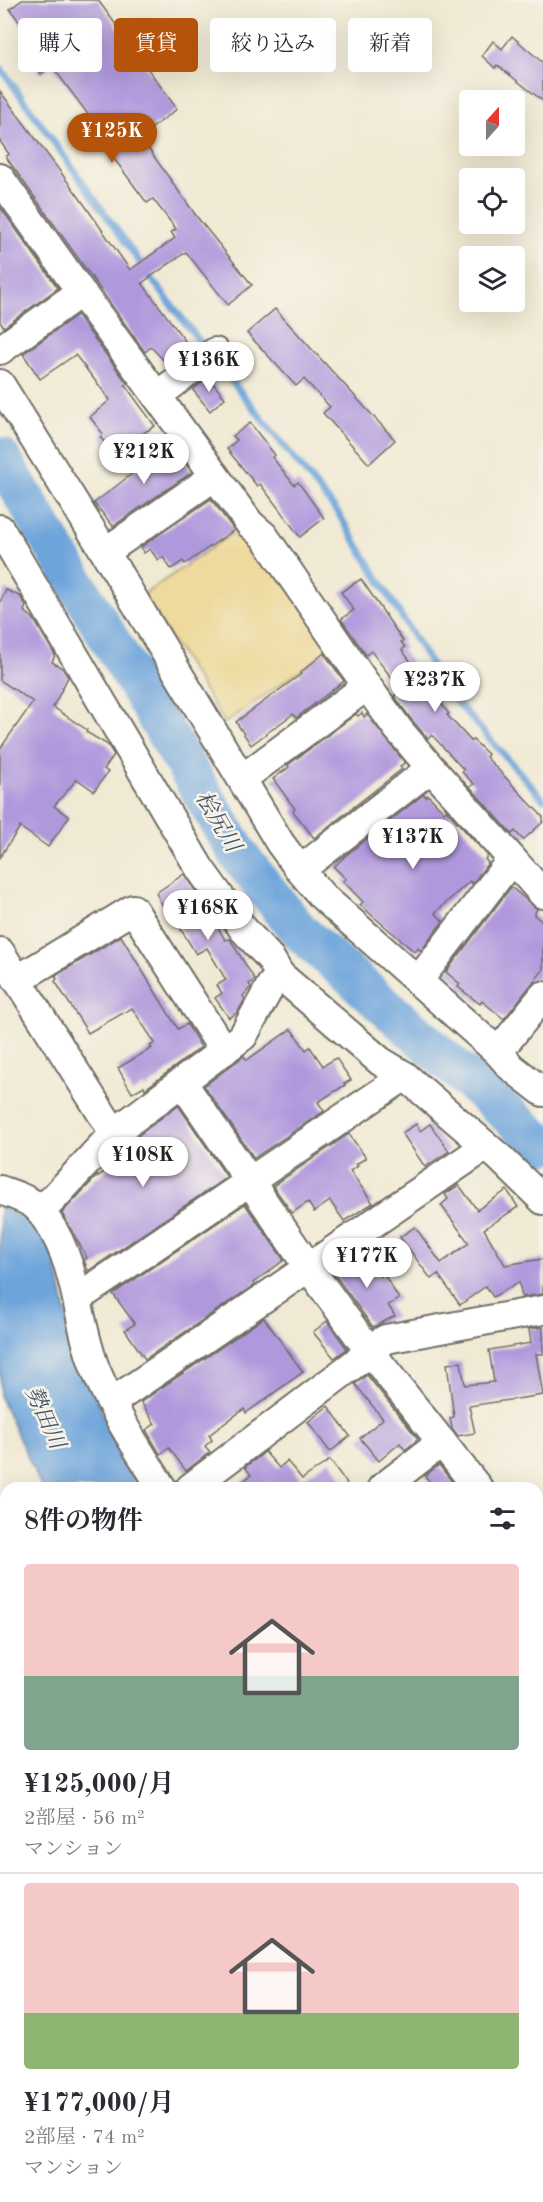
<!DOCTYPE html>
<html lang="ja">
<head>
<meta charset="utf-8">
<style>
  :root { --surface:#fff; --page:#f7f7f7; --text:#2b2b33; --muted:#7c7c81; --line:#e1e1e2; --accent:#b45309 }
  body { margin:0; font-family:"Old Standard TT","Noto Serif JP",serif; background:var(--page); color:var(--text); height:100vh; display:flex; flex-direction:column; font-size:22px; white-space:nowrap }
  * { box-sizing:border-box; margin:0 }
  p { font-size:20px; color:var(--muted) }
  .icon { flex:none; width:33px; height:33px; fill:none; stroke:currentColor; stroke-width:2; stroke-linecap:round; stroke-linejoin:round }
  .map { position:relative; flex:1; overflow:hidden }
  .side { position:absolute; left:0px; top:1482px; width:543px; height:720px; display:flex; flex-direction:column; background:var(--surface); border-radius:18px 18px 0 0; box-shadow:0 6px 24px #0002 }
  .side>* { flex:none }
  .top-card { position:absolute; left:18px; top:18px; width:507px; height:54px; display:flex; gap:12px }
  .needle { width:39px; rotate:21deg }
  .buttons { position:absolute; left:459px; top:90px; display:grid; gap:12px }
  .buttons a { display:grid; place-items:center; width:66px; height:66px; border-radius:6px; background:var(--surface); box-shadow:0 6px 24px #0002; font-size:30px }
  .price { position:absolute; translate:-50% -51px; padding:0 14px; border-radius:21px; background:#fff; color:#222; font-size:20px; line-height:39px; filter:drop-shadow(0 2px 3px #0008) }
  .price::after { content:''; position:absolute; left:50%; top:36px; width:18px; height:14px; margin-left:-9px; background:inherit; clip-path:polygon(0 0,100% 0,50% 100%) }
  .price.active { background:var(--accent); color:#fff }
  ul { padding:0; list-style:none }
  li { display:grid; align-content:center; gap:12px; height:318px; padding:0 24px }
  li+li { border-top:2px solid var(--line) }
  li span { display:grid; place-items:center; height:186px; border-radius:6px; color:#555 }
  li>.icon { margin-inline-start:auto }
  span .icon { width:108px; height:108px; fill:#fffc; stroke-width:1 }
  li b { font-size:26px }
  h2 { display:flex; justify-content:space-between; align-items:center; height:72px; padding:0 24px; font-size:26px }
  .chip { padding:0 21px; border-radius:6px; background:var(--surface); box-shadow:0 6px 24px #0002; font-size:21px; line-height:54px }
  .chip.active { background:var(--accent); color:#fff }
  .map>svg:first-child { display:block }
</style>
</head>
<body>
<div class="map">
<svg width="543" height="2202" viewBox="0 0 543 2202">
  <rect width="100%" height="100%" fill="#f7f3e8"/>
  <filter id="ink" filterUnits="userSpaceOnUse"><feTurbulence type="fractalNoise" baseFrequency=".0167" numOctaves="2"/><feDisplacementMap in="SourceGraphic" scale="12" xChannelSelector="R" yChannelSelector="G"/><feConvolveMatrix kernelMatrix="1 2 1 2 8 2 1 2 1" color-interpolation-filters="sRGB"/></filter>
  <filter id="wash" filterUnits="userSpaceOnUse"><feTurbulence type="fractalNoise" baseFrequency=".008" numOctaves="4" result="noise"/><feDisplacementMap in="SourceGraphic" scale="24" xChannelSelector="R" yChannelSelector="G"/><feGaussianBlur stdDeviation="1.35" result="paint"/><feColorMatrix in="noise" values="0 0 0 0 0 0 0 0 0 0 0 0 0 0 0 0 0 1.4 0 .05"/><feComposite in="paint" operator="in"/></filter>
  <g filter="url(#wash)">
    <rect width="100%" height="100%" fill="#f0e9d3"/>
    <path fill="#eeda9e" stroke="#8c8264" stroke-width="1.5" d="M243,526L332,648L225,723L143,595Z"/>
    <g fill="#6da4db" stroke="#4c6883" stroke-width="1.5">
      <path d="M0,1202C8,1206 18,1209 25,1214C66,1249 58,1303 75,1348C94,1397 116,1444 143,1488H42L0,1397Z"/>
      <path d="M537,1736L543,1738V1860L537,1858Z"/>
    </g>
    <g fill="none" stroke-linecap="round" stroke-linejoin="round">
      <g stroke="#6da4db" stroke-width="7">
        <path d="M0,67L157,286L207,351"/>
        <path d="M214,359L338,513L448,692L543,799"/>
      </g>
      <path stroke="#6da4db" stroke-width="40" d="M0,457L241,858L300,932L543,1145"/>
    </g>
    <g id="blocks">
      <g fill="#b098dd">
        <path d="M22,0H98L177,109L140,137L197,217L252,285L228,305L186,252L142,283L191,349L169,366L151,347L145,352L6,157L9,154L0,141V91L79,197L130,270L175,238L171,232L176,229L153,199L147,203L109,152L108,154L95,138L102,133L52,66L41,74L31,59L41,52L10,9Z"/>
        <path d="M512,36L543,63V101L497,65L495,68L482,56L493,41L502,49Z"/>
        <path d="M0,207L58,288L4,327L0,322Z"/>
        <path d="M275,309L395,440L369,464L323,413L330,407L304,379L296,386L247,333Z"/>
        <path d="M77,315L127,383L125,385L155,426L113,452L100,437L103,434L90,417L110,400L77,357L75,355L40,379L23,354Z"/>
        <path d="M211,375L215,380L212,382L225,398L210,411L193,390Z"/>
        <path d="M250,423L275,455L272,457L294,485L298,482L324,518L300,537L267,493L260,484L257,486L227,449L237,440L233,436Z"/>
        <path d="M171,444L192,472L113,526L94,503Z"/>
        <path d="M211,499L234,530L185,564L183,561L171,569L163,557L158,560L150,549L144,553L141,547Z"/>
        <path d="M361,579L403,641L401,642L405,647L402,650L449,714L447,715L471,741L473,740L488,754L486,757L543,817V822L523,840L515,831L512,834L470,787L474,784L462,772L464,770L432,735L428,739L411,719L394,696L401,690L371,651L366,655L341,619L354,610L341,592Z"/>
        <path d="M6,590L20,596L26,606L24,611L33,618L55,655L52,662L62,668L68,677L53,707L87,730L86,732L108,745L114,755L104,769L108,772L94,791L77,779L54,806L69,817L48,847L20,827L0,857V749L33,702L0,680V602Z"/>
        <path d="M324,653L344,681L296,718L293,714L251,745L236,722L301,674L300,673Z"/>
        <path d="M362,713L364,717L367,714L405,763L400,766L402,769L314,838L293,811L295,809L273,779L289,767L288,765L356,714L358,716Z"/>
        <path d="M424,794L426,797L428,795L444,812L446,810L488,856L485,859L488,863L472,884L470,881L437,911L435,913L443,921L421,951L418,948L415,952L360,905L363,902L343,881L346,879L334,867L345,856Z"/>
        <path d="M184,874L204,903L225,940L230,939L255,980L249,984L251,987L243,996L245,999L237,1013L229,1018L215,998L222,993L217,985L226,980L207,948L196,954L168,908L165,910L156,893Z"/>
        <path d="M511,887L537,909L534,915L543,922V970L504,1019L482,1001L480,1004L458,987L460,984L446,972Z"/>
        <path d="M121,936L178,1029L187,1024L201,1047L145,1089L144,1086L132,1093L118,1068L152,1048L150,1046L155,1043L132,1008L88,1033L55,981L57,979L55,976Z"/>
        <path d="M291,1029L306,1050L310,1047L323,1066L336,1058L351,1080L344,1084L345,1085L318,1102L324,1111L254,1158L204,1086L244,1056L247,1060Z"/>
        <path d="M178,1105L227,1177L88,1271L84,1260L87,1258L62,1213L97,1176V1177L134,1150L129,1143Z"/>
        <path d="M416,1124L420,1131L430,1124L449,1151L425,1167L402,1133Z"/>
        <path d="M349,1134L366,1158L356,1164L358,1166L350,1171L373,1203L344,1221L330,1201L314,1212L308,1202L292,1213L273,1186Z"/>
        <path d="M459,1185L477,1210L507,1190L518,1207L484,1229L505,1265L543,1259V1294L522,1297L519,1282L493,1297L486,1286L460,1305L438,1274L431,1279L400,1237L415,1227L441,1263L469,1243L441,1205L448,1199L445,1194Z"/>
        <path d="M245,1204L284,1260L253,1283L254,1285L145,1359L125,1330L135,1324L113,1294Z"/>
        <path d="M355,1255L359,1262L367,1257L380,1277L384,1274L399,1299L388,1305L395,1316L373,1327L332,1271Z"/>
        <path d="M264,1318L303,1372L246,1413L244,1409L209,1435L212,1440L205,1446L210,1452L186,1471L169,1448L160,1454L146,1430L155,1424L141,1402Z"/>
        <path d="M327,1321L347,1349L334,1358L313,1332Z"/>
        <path d="M543,1327V1354H536L543,1395L469,1406L475,1433L458,1436L452,1428L450,1418L454,1417L447,1364L461,1362L465,1385L494,1382L489,1350L531,1343L529,1329Z"/>
        <path d="M367,1375L418,1439L405,1450L400,1443L379,1461L360,1438L383,1419L355,1384Z"/>
        <path d="M328,1406L350,1436L330,1452L308,1422Z"/>
        <path d="M265,1452L279,1468L287,1461L302,1479L330,1460L350,1488H234L251,1475L245,1467Z"/>
        <path d="M439,1465L457,1488H435L425,1476Z"/>
      </g>
    </g>
  </g>
  <g filter="url(#ink)">
    <use href="#blocks" fill-opacity="0" stroke="#706e66" stroke-width="1.5"/>
    <g fill="none" stroke-linecap="round" stroke-linejoin="round">
      <defs>
        <g id="minor">
          <path d="M0,178L81,292L0,350"/>
          <path d="M81,292L215,476L105,552"/>
          <path d="M0,384L105,552L280,843L300,870"/>
          <path d="M158,395L215,352"/>
          <path d="M215,476L250,524L264,536L367,686L243,778"/>
          <path d="M0,529L200,869L244,930L270,958L280,975L380,1061L405,1076L500,1158L543,1200"/>
          <path d="M367,686L398,729L431,768L300,870L322,896L418,981L512,859L431,768"/>
          <path d="M512,859L543,894"/>
          <path d="M0,952L114,1133L50,1202L37,1207"/>
          <path d="M17,980L133,909L224,1051"/>
          <path d="M418,981L498,1052L543,996"/>
          <path d="M498,1052L511,1067L543,1092"/>
          <path d="M182,1082L309,1268L368,1349L478,1488"/>
          <path d="M114,1133L243,1036L271,985L280,975"/>
          <path d="M0,1190C11,1194 28,1199 37,1207C41,1211 45,1218 48,1222C79,1267 76,1323 97,1373C114,1413 139,1451 162,1488"/>
          <path d="M78,1298L405,1076"/>
          <path d="M368,1349L386,1339L543,1310"/>
          <path d="M112,1402L486,1146"/>
          <path d="M190,1488L370,1352"/>
          <path d="M382,1488L442,1442"/>
          <path d="M537,1707L543,1710"/>
          <path d="M537,2067L543,2069"/>
          <path d="M243,2202L245,2196"/>
          <path d="M448,2202L450,2196"/>
        </g>
      </defs>
      <use href="#minor" stroke="#706e66" stroke-width="32"/>
      <use href="#minor" stroke="#fff" stroke-width="28"/>
    </g>
  </g>
  <g text-anchor="middle" stroke-width="5" stroke-linejoin="round" paint-order="stroke">
    <g font-size="22" font-style="italic" fill="#425569" stroke="#f7f3e8">
      <text transform="translate(219 821) rotate(59)" y="8">桧尻川</text>
      <text transform="translate(46 1417) rotate(66)" y="8">勢田川</text>
    </g>
  </g>
</svg>
<div class="buttons">
<a><svg class="needle" viewBox="-14 -14 28 28"><path d="M0-13l5 13h-10z" fill="#e53935"/><path d="M0 13l5-13h-10z" fill="#7c7c81"/></svg></a>
<a><svg class="icon" aria-label="locate" viewBox="0 0 24 24"><circle cx="12" cy="12" r="6"/><path d="M12 2v4M12 18v4M2 12h4M18 12h4"/></svg></a>
<a><svg class="icon" aria-label="layers" viewBox="0 0 24 24"><path d="M12 4l9 5-9 5-9-5zM3 14l9 5 9-5"/></svg></a>
</div>
<b class="price active" style="left:112px;top:164px">¥125K</b>
<b class="price" style="left:209px;top:393px">¥136K</b>
<b class="price" style="left:144px;top:485px">¥212K</b>
<b class="price" style="left:435px;top:713px">¥237K</b>
<b class="price" style="left:413px;top:870px">¥137K</b>
<b class="price" style="left:208px;top:941px">¥168K</b>
<b class="price" style="left:143px;top:1188px">¥108K</b>
<b class="price" style="left:367px;top:1289px">¥177K</b>
<div class="top-card">
<a class="chip">購入</a>
<a class="chip active">賃貸</a>
<a class="chip">絞り込み</a>
<a class="chip">新着</a>
</div>
<section class="side">
<h2>8件の物件<svg class="icon" aria-label="filters" viewBox="0 0 24 24"><path d="M4 7h16M4 17h16"/><circle cx="9" cy="7" r="2"/><circle cx="15" cy="17" r="2"/></svg></h2>
<ul>
<li><span style="background:linear-gradient(#f6c9c9 60%,#7fa58c 0)"><svg class="icon" aria-label="home" viewBox="0 0 24 24"><path d="M3 11l9-7 9 7M6 9v11h12V9"/></svg></span><div><b>¥125,000/月</b><p>2部屋 · 56 m²</p><p>マンション</p></div></li>
<li><span style="background:linear-gradient(#f6c9c9 70%,#8fb573 0)"><svg class="icon" aria-label="home" viewBox="0 0 24 24"><path d="M3 11l9-7 9 7M6 9v11h12V9"/></svg></span><div><b>¥177,000/月</b><p>2部屋 · 74 m²</p><p>マンション</p></div></li>
</ul>
</section>
</div>
</body>
</html>
